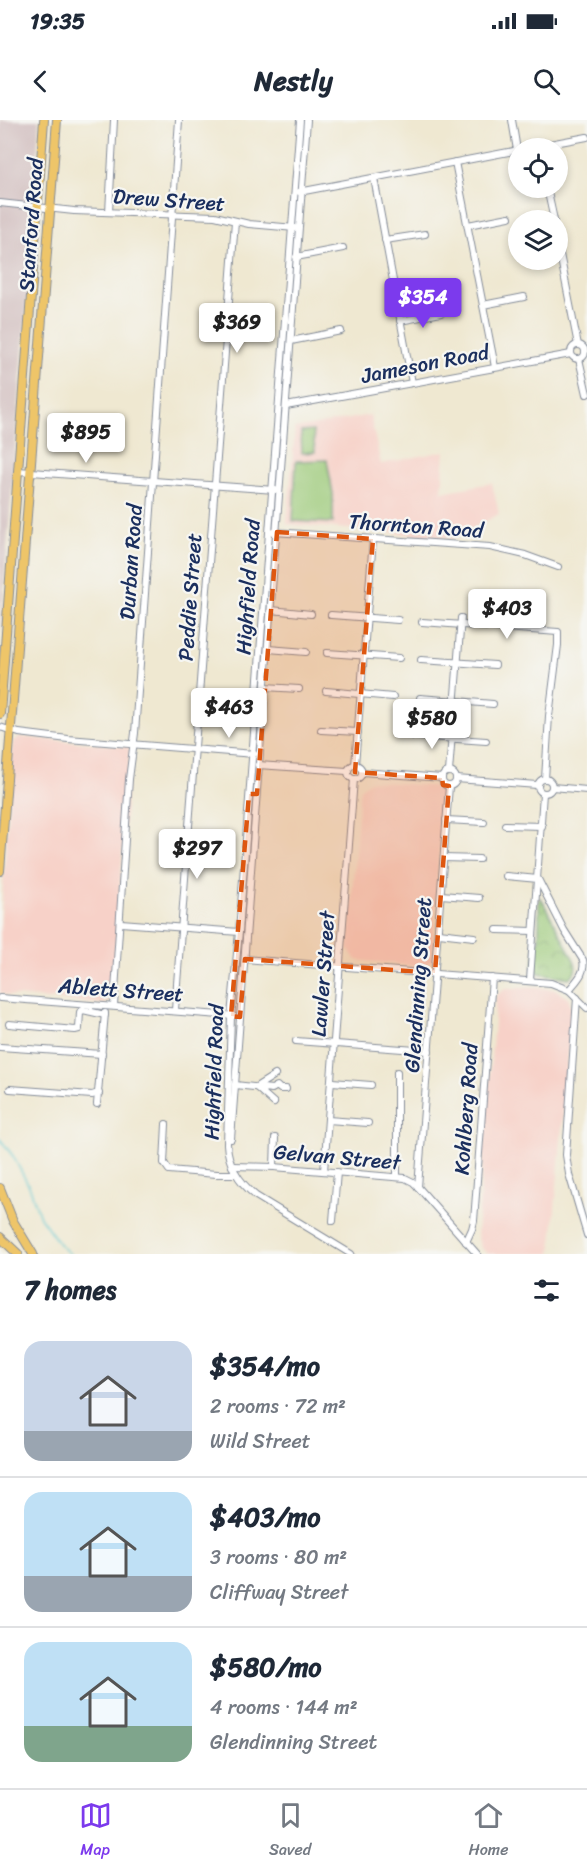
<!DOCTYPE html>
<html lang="en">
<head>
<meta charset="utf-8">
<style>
  :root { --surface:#fff; --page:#f6f6f7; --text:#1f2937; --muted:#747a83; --line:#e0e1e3; --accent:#7c3aed }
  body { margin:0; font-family:Sriracha,sans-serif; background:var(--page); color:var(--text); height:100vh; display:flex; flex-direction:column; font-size:22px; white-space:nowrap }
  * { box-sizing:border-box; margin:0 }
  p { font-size:20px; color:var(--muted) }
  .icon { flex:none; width:33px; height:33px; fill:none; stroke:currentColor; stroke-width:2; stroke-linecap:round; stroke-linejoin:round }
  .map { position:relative; height:1134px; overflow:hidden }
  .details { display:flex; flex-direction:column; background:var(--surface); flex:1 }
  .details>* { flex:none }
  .fabs { position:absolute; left:508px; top:18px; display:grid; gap:12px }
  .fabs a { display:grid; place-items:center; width:60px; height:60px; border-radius:50%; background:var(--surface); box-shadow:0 3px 9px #0003; font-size:30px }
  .price { position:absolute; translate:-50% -51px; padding:0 14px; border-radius:6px; background:#fff; color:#222; font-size:20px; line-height:39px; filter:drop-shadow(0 2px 3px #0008) }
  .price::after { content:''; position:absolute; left:50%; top:36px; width:18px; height:14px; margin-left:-9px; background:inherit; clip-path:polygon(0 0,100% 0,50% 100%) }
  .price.selected { background:var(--accent); color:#fff }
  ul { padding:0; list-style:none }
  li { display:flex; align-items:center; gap:18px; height:150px; padding:0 24px }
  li+li { border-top:2px solid var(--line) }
  li span { display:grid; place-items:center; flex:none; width:168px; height:120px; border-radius:18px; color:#555 }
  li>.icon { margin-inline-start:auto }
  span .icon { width:72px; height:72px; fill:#fffc; stroke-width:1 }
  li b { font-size:26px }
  h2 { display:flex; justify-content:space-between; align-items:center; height:72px; padding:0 24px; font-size:26px }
  .status { display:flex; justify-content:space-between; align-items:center; height:42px; padding:0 30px; background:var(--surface); direction:ltr }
  .status svg { height:16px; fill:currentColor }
  header { display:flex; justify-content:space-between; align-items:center; height:78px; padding:0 24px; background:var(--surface); font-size:27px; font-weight:700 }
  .menu { display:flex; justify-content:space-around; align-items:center; height:84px; border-top:2px solid var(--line); background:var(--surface); font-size:16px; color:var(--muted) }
  .menu a { display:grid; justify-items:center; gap:3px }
  .menu .selected { color:var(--accent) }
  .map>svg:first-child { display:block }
</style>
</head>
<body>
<div class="status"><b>19:35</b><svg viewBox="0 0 49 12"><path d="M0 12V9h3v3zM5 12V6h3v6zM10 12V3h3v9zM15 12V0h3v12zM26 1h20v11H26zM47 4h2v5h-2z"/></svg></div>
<header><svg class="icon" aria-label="back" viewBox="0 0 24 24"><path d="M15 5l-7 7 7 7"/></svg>Nestly<svg class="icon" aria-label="search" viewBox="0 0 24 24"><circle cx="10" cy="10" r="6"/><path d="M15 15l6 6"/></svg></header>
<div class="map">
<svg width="587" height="1134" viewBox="0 0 587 1134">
  <defs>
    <pattern id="park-crowns" width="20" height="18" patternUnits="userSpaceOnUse" patternTransform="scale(1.5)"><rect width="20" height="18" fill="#9bc978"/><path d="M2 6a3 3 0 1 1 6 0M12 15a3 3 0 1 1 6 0" fill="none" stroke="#7ea466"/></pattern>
  </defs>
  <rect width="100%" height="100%" fill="#f6f6f2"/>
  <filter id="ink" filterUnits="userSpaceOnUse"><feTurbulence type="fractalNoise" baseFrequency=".0167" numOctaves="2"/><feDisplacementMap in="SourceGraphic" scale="12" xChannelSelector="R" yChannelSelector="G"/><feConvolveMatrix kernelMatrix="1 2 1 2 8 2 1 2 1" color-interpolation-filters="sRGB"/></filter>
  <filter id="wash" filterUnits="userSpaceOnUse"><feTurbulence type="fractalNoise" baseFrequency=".008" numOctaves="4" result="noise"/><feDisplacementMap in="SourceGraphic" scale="24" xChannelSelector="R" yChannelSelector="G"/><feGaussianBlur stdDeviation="1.35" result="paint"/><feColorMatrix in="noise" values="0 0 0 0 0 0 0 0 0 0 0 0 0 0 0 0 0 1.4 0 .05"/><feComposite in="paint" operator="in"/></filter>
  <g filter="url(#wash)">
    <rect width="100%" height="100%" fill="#efe8d1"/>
    <g fill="#f7d1c8">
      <path d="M370,295L381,344L445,331L442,372L492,363L499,394L455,418L287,404L295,309Z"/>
      <path d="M20,617L130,627L112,878L103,884L6,875L0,873V810L13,622Z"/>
      <path d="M370,661L438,667L443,678L432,840L423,847L356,840L348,829L360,669Z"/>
      <path d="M532,867L557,870L569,879L572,892L551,1134H488L481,1128L477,1116L496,876L505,869Z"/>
    </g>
    <path fill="#d2bfc0" d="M0,0H39L35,77L0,517Z"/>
    <path fill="url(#park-crowns)" stroke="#5b7c6b" stroke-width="1.5" d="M541,778L574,840C577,847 576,854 569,858L539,853L533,847L536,824L539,821V779Z"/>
    <g fill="#9bc978" stroke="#5b7c6b" stroke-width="1.5">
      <path d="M313,311L315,332L302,333L301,312Z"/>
      <path d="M327,340L333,374V403L293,401L296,341Z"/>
    </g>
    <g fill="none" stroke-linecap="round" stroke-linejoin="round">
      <path stroke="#5ac7d0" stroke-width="1.5" d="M0,1019L13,1036L30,1068L40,1097L60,1125L70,1134"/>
    </g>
  </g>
  <g filter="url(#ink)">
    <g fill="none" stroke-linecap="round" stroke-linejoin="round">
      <defs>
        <g id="minor">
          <path d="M300,0L239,812L231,896L227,1024C228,1046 239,1062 256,1076L351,1134"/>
          <path d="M512,0L517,30"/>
          <path d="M528,28L587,17"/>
          <path d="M455,42L495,247"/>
          <path d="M374,58L412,263"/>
          <path d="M547,68L554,100"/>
          <path d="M299,72L519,30"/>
          <path d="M0,83L74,91L215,96L249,104L295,108"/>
          <path d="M109,92L114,0"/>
          <path d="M468,105L509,97"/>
          <path d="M385,120L425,114"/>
          <path d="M558,124L578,225"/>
          <path d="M296,137L343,128"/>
          <path d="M483,185L524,177"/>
          <path d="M400,201L441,193"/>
          <path d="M291,221L341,211"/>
          <circle cx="578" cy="232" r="7"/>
          <path d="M579,239L587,274"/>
          <path d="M286,286L571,234"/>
          <path d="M18,351L275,370"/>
          <path d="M274,412L490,427L525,435L558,447"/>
          <path d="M271,490L311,494"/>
          <path d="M331,495L398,500"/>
          <path d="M422,502L558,512V525L549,596L545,659"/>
          <path d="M268,529L306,532"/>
          <path d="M327,533L399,538"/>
          <path d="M421,540L495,545"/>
          <path d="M265,567L299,569"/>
          <path d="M326,571L393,577"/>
          <path d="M420,578L493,584"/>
          <path d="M0,607L19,613L68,619L254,634"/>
          <path d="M321,610L358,612"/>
          <path d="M414,616L486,621"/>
          <circle cx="355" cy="652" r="7"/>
          <path d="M258,645L347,651"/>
          <path d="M355,645L373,419"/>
          <path d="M362,652L442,658"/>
          <path d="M449,652L461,498"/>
          <circle cx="449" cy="659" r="7"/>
          <circle cx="545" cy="666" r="7"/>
          <path d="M456,659L537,665"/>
          <path d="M552,667L587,670"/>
          <path d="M446,700L484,702"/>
          <path d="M505,705L542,706"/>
          <path d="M444,738L479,739"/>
          <path d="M506,756L538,759L564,810L583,840C586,853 576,861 569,870"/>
          <path d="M441,775L479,778"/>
          <path d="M121,803L239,812"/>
          <path d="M497,810L533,811"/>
          <path d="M439,813L474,817"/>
          <path d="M245,839L551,863L569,870L587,888"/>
          <path d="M530,860L543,673"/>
          <path d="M0,878L233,896"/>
          <path d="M577,878L566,1035L569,1054L587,1115"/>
          <path d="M114,886L129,659L135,613L179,0"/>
          <path d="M175,890L235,101"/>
          <path d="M9,904L75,910L79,909L80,892L83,890L105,895"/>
          <path d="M296,921L429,931"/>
          <path d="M0,927L102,934"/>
          <path d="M332,962L371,965"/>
          <path d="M235,965L272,969L277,966L280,969H286"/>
          <path d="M10,969L92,975L99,973"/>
          <path d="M274,983L256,967L275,955"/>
          <path d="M97,984L105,893"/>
          <path d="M328,1000L368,1003"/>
          <path d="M166,1004L164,1043L169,1050L216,1054H236"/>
          <path d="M231,1019L307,0"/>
          <path d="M232,1046L274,1047L405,1058L413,1062L418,1067L477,1134"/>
          <path d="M274,1047L275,1018"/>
          <path d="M324,1051L354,659"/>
          <path d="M397,1057V952"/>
          <path d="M418,1067L449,666"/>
          <path d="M333,1101L337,1052"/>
          <path d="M466,1122L472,1109L474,1101L492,858"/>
        </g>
        <g id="major">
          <path d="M0,594L44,0"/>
          <path d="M0,751L57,0"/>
        </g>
        <g id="highway">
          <path d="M0,1068L13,1101L33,1134"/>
          <path d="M0,1117L18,1134"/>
        </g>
      </defs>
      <use href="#minor" stroke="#858c98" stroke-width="8"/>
      <use href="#major" stroke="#858c98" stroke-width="10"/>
      <use href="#highway" stroke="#858c98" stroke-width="10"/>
      <use href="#minor" stroke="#fff" stroke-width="6"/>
      <use href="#major" stroke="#eec569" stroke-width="8"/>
      <use href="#highway" stroke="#eec569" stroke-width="8"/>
    </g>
  </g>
  <path fill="#de5710" fill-opacity="0.2" stroke="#de5710" stroke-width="4.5" stroke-dasharray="12 8" stroke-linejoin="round" d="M277,412L373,419L355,652L442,658L443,665L449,666L435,853L245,839L240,897L231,896L249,674H257Z"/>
  <g text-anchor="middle" stroke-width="4.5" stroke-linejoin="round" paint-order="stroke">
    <g font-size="21" fill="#1b2f5e" stroke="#f6f6f2">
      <text transform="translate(169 80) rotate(4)" y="7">Drew Street</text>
      <text transform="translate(31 105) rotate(-86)" y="7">Stanford Road</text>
      <text transform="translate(425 244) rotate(-11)" y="7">Jameson Road</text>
      <text transform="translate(416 406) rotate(4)" y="7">Thornton Road</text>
      <text transform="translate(131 442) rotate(-86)" y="7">Durban Road</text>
      <text transform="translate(248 467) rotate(-86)" y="7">Highfield Road</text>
      <text transform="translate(190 477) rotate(-86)" y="7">Peddie Street</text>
      <text transform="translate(323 854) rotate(-86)" y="7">Lawler Street</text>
      <text transform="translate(418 865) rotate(-86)" y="7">Glendinning Street</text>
      <text transform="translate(121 870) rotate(4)" y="7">Ablett Street</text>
      <text transform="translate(214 952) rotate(-88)" y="7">Highfield Road</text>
      <text transform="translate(466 989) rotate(-86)" y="7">Kohlberg Road</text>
      <text transform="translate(337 1037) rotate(5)" y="7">Gelvan Street</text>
    </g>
  </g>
</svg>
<div class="fabs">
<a><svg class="icon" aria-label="locate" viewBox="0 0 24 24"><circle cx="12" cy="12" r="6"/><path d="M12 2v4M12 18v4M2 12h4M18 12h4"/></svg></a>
<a><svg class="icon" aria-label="layers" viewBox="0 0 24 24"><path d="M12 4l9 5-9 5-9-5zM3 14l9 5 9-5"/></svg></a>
</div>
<b class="price selected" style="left:423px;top:209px">$354</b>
<b class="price" style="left:237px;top:234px">$369</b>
<b class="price" style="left:86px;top:344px">$895</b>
<b class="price" style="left:507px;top:520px">$403</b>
<b class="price" style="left:229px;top:619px">$463</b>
<b class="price" style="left:432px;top:630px">$580</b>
<b class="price" style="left:197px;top:760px">$297</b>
</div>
<section class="details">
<h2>7 homes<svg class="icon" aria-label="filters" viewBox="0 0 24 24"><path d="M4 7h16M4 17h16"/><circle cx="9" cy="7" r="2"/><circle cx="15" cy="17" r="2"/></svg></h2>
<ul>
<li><span style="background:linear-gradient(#c9d6e8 75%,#9aa5b1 0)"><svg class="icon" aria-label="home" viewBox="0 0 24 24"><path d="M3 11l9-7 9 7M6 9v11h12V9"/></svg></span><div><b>$354/mo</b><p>2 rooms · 72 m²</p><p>Wild Street</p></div></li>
<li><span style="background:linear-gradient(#bfe0f5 70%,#9aa5b1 0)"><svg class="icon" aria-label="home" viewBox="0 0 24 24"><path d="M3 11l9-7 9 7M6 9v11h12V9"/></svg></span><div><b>$403/mo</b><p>3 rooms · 80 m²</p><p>Cliffway Street</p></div></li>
<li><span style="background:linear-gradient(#bfe0f5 70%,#7fa58c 0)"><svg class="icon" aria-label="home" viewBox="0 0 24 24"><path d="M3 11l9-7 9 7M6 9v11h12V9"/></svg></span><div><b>$580/mo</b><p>4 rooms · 144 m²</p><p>Glendinning Street</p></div></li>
</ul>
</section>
<nav class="menu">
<a class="selected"><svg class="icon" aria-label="map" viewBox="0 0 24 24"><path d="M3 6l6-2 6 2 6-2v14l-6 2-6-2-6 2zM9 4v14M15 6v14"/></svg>Map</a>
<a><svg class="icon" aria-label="saved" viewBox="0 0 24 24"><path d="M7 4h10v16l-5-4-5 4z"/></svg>Saved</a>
<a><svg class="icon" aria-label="home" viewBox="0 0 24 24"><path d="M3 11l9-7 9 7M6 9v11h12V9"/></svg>Home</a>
</nav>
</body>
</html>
